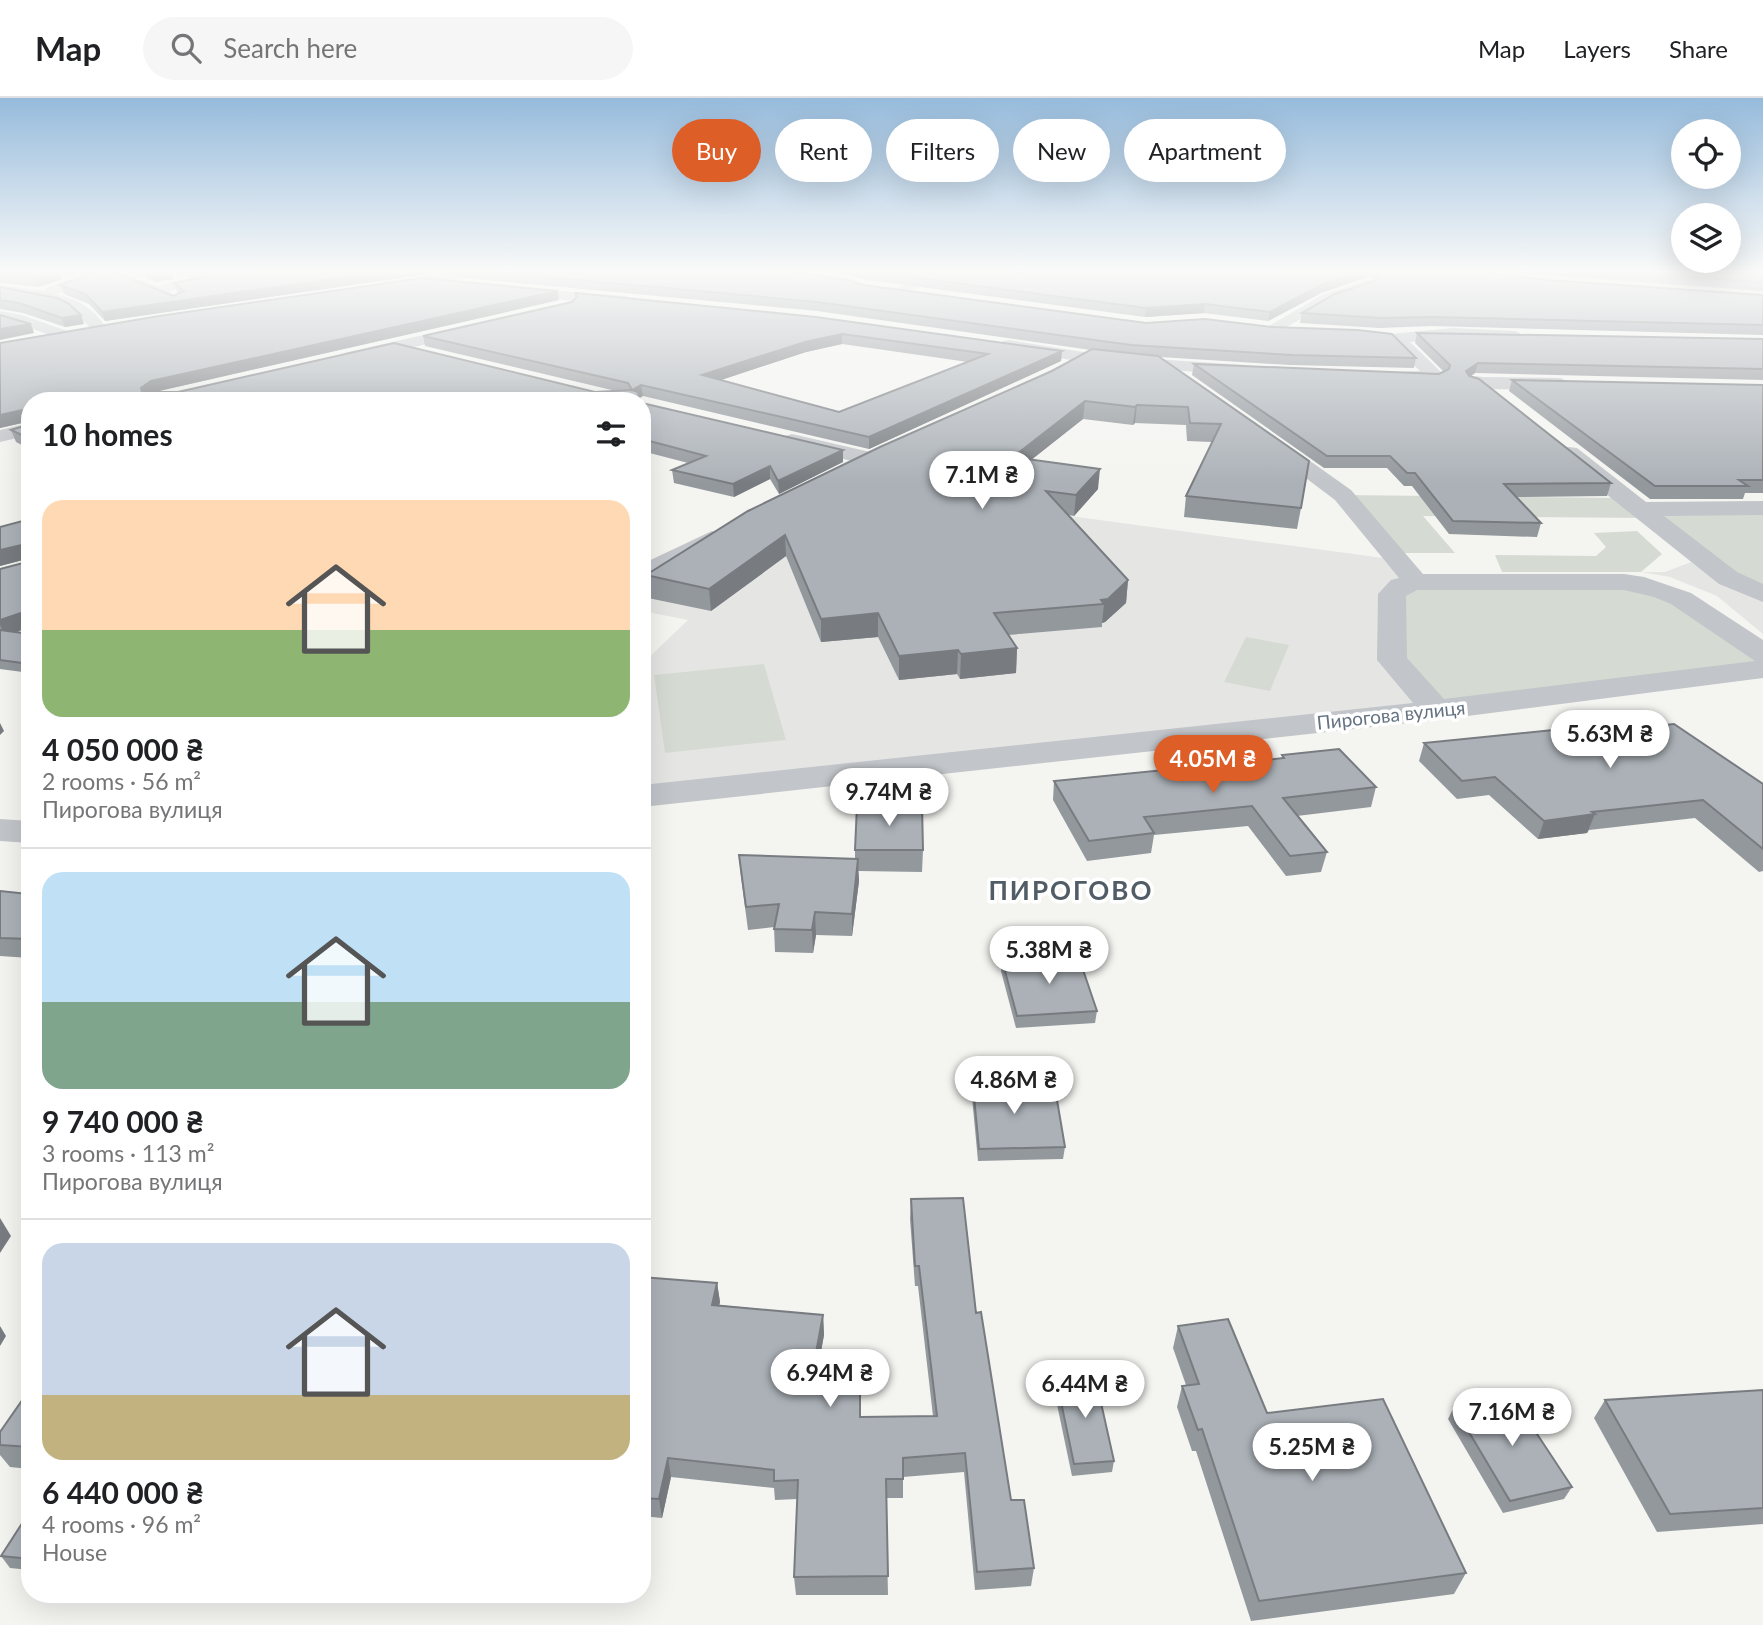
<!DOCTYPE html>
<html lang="en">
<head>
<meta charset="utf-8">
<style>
  :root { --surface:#fff; --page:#f6f6f6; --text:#202124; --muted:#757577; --line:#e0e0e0; --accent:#de5e28 }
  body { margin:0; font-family:Lato,sans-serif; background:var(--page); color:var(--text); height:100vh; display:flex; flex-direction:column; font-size:26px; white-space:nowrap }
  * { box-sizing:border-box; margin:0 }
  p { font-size:23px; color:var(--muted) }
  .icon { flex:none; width:38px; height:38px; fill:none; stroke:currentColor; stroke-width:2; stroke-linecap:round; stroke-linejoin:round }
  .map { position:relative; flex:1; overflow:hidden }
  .panel { position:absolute; left:21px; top:294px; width:630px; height:1211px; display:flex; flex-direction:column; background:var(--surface); border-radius:28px; box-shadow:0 7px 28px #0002 }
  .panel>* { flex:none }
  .hud { position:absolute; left:672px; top:21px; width:665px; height:63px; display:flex; gap:14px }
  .tools { position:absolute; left:1671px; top:21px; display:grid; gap:14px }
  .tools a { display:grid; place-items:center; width:70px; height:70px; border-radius:50%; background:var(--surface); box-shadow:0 7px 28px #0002; font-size:35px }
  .price { position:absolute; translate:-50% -60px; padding:0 16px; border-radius:24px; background:#fff; color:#222; font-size:23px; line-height:46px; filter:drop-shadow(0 2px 4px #0008) }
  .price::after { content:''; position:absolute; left:50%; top:42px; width:21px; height:16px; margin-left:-10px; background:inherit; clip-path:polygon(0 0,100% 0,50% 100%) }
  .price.selected { background:var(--accent); color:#fff }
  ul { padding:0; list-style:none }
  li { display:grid; align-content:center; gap:14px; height:371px; padding:0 21px }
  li+li { border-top:2px solid var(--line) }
  li span { display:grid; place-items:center; height:217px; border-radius:21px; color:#555 }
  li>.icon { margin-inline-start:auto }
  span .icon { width:126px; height:126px; fill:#fffc; stroke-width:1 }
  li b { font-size:30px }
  h2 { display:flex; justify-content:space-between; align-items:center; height:84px; padding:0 21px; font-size:30px }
  .chip { padding:0 24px; border-radius:32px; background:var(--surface); box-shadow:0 7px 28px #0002; font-size:24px; line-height:63px }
  .chip.selected { background:var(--accent); color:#fff }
  header { display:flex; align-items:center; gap:42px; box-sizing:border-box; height:98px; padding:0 35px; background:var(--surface); border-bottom:2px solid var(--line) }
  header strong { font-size:33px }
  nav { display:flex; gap:38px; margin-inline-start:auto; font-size:24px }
  .search { width:490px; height:63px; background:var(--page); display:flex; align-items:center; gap:18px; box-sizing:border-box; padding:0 24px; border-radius:38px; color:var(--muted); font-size:26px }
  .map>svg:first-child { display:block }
</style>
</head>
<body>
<header>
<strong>Map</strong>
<div class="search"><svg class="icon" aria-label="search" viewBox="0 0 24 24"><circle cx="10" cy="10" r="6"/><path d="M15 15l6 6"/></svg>Search here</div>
<nav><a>Map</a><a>Layers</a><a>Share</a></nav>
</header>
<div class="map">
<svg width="1763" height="1527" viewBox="0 0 1763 1527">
  <rect width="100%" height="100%" fill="#f4f5f1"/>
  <g fill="#e5e6e4">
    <path d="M1416,173H1763V205Z"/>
    <path d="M823,385L1398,462L1436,612L642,698V566L688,522L642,513V476Z"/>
    <path d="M1691,464L1718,482L1763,502V536L1717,498L1670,479L1641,474H1665Z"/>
  </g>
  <g fill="#d5dbd2">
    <path d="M1343,397L1625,400L1638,411L1763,410V496L1650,420L1423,418L1455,455H1392Z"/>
    <path d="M1637,433L1662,456L1641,474H1502L1495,457L1596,458L1606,449L1594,435Z"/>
    <path d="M1635,485L1763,556V571L1436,612L1392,562L1401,488Z"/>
    <path d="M1246,539L1289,547L1270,593L1224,584Z"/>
    <path d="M764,566L786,642L665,655L654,577Z"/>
  </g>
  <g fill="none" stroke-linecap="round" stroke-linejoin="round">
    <g fill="#c2c5c9" fill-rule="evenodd">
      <path d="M43,173L99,174V180L56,196C79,202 94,210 106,230L104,233H92C72,202 35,200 0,195V187L44,193L46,190L74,179L50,177Z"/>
      <path d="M137,173H159L157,176L137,181L157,188L190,180L174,178V173H207L217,180L215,183L169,193L175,198L168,202L116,180L118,177Z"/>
      <path d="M465,173H500L493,177L382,192L375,188L382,184Z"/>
      <path d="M936,173H954L903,196L898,197L891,193Z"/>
      <path d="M1369,181L1376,185L1374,188L1332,203L1278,234L1272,236L1264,231L1322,197Z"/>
      <path d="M508,189L626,198L634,203L626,208L503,196L501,193Z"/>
      <path d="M0,213L22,217L70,234L72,237L64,242L13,224L0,223Z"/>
      <path d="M476,225L482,227L484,230L482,233L350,264L341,259L344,255Z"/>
      <path d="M1453,230L1516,233L1524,238L1516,243L1453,240L1410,244L1441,274L1483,279L1561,280L1570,286L1561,292L1483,291L1383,282L1380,278L1383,274L1420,273L1390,244L1388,240L1390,236Z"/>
      <path d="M1009,242L1108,258L1245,267L1254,272L1245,277L1108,268L1003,251L1001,247L1003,243Z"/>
      <path d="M30,325V337L0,344V332Z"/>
      <path d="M1265,334L1272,336L1351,392L1423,476H1624L1644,479L1691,495L1763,542V580L1436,622L642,709V687L1413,605L1377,562L1378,496L1391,482L1399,480L1335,402L1258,344L1255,340L1258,336ZM1417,492H1624L1654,499L1671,506L1755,563L1444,601L1407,560L1406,498Z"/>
      <path d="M792,336L879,356L882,361L879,366L871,368L785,346L782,342L785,338Z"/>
      <path d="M1569,349L1577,350L1646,404L1763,403V417L1664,418L1737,474L1763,486V504L1719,486L1561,360L1558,355L1561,350Z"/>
      <path d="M712,433L721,436L725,441L721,446L642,484V466Z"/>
      <path d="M0,721L30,723V745L0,743Z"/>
    </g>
  </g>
  <g fill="#93989d" fill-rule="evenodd">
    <path d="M0,173H59L62,181L39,189L0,185Z"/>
    <path d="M97,173H127L117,174L173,198L179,195L177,194L174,185L213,177L214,175L210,173H447L105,223L89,206L64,196L60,187L97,174Z"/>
    <path d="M144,173L172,176L174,181L155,184L147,181Z"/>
    <path d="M448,173H792L794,174L864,187L1416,260L1414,270L1290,267L1160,259L1301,410L1297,431L1184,419L1186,398L1212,344L1187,343L1186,327L1135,325L1133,327L1083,321L1032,361L1098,391L1074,418L1068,417L1128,482L1126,505L1105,524L1102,525V529L1008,537L1017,550L1016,575L960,581L957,576L899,582L878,539L821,544L786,458L711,513L648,500L646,477L1091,252L817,213L455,179L453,173Z"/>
    <path d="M831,173H1474L1547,182L1763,197V237L1431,228L1379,230L1300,225L1302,215L1375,182L1368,179L1321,195L1268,223L1204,215L1145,219L868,182Z"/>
    <path d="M1507,173H1763V193L1545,177Z"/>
    <path d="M0,189L81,217L84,226L65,229L23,215L0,211Z"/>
    <path d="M575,195L1062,253L1061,263L869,351L643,298L639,300L30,303V351L16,344L11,332L27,327V324L0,330V245L559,202L155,294H595L616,293L425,248L423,238L572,204L575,201ZM842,246L968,264L839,314L721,282L806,254Z"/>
    <path d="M1417,235L1763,241V282L1475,275L1470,279L1611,385L1607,398L1516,399L1541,425L1537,439L1449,436L1412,388H1404L1387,370H1324L1192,277L1194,266L1439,276L1443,273L1415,245Z"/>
    <path d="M1512,282L1763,287V395H1745L1743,401H1650L1509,293Z"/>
    <path d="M642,305L843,352V364L779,396L770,381L734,399L674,385L672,372L688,365L642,353Z"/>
    <path d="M30,421V529L17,534L30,536V575L0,571V471L27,464V461L0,468Z"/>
    <path d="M1556,626L1665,627L1763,686V773L1759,774L1695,720L1589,732L1587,735L1538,741L1489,697L1457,701L1419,663L1424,645L1554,632Z"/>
    <path d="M1282,657L1376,689L1371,709L1297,718L1327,754L1321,774L1286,778L1248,728L1154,737L1151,755L1087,763L1053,702L1054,683L1282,660Z"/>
    <path d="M855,752H923L922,774L858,773L859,783L852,838L816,837L813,855L775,854L774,829L748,832L741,779L739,757L855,761Z"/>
    <path d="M0,793L28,796L30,795V860L0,858Z"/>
    <path d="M1002,862L1097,913L1095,925L1016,930L1001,873Z"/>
    <path d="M972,977L1021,1002L1065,1049L1063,1061L978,1063L971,989Z"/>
    <path d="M911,1101L976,1215L1011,1402L1034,1470L1031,1488L975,1492L964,1374L903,1379V1400H886L888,1497H796L794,1479L797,1401L775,1402L774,1390L671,1379L662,1420L642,1418V1179L717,1185L720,1204L719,1207L823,1217L824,1237L815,1287L860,1319L933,1318L918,1188H915L910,1121Z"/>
    <path d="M1178,1228L1267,1315L1466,1475L1454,1496L1251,1523L1196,1353H1192L1177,1309L1182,1288L1186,1287L1173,1250Z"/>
    <path d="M1056,1280L1114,1363L1112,1374L1072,1378L1054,1292Z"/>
    <path d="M30,1291V1371L10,1369L0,1357V1334Z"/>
    <path d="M1763,1292V1426L1657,1434L1594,1320L1605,1302Z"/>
    <path d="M1454,1309L1572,1389L1564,1401L1503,1415L1448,1321Z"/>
    <path d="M30,1413V1472L10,1470L1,1458Z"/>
  </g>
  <g fill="#787c80">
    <path d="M58,173H59L62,181L39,189L35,180Z"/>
    <path d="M168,173H173L172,176L174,181L155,184L152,176Z"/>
    <path d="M387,173H447L105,223L102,214Z"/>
    <path d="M1362,173H1369L1368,179L1321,195L1268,223L1270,214L1323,186Z"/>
    <path d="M558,193L559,202L154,294L145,301L141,290L151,283Z"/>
    <path d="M1205,206L1204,215L1145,219L1146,210Z"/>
    <path d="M81,217L84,226L65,229L62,220Z"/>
    <path d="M31,226L34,235L0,242V231Z"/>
    <path d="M842,236V246L806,254L703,288L702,277L805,244Z"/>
    <path d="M1062,253L1061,263L869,351V339Z"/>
    <path d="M1478,265L1475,275L1463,283L1466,273Z"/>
    <path d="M641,287L643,298L633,303L632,292Z"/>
    <path d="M1085,303L1083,321L1011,378L1013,359Z"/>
    <path d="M1137,307L1135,325L1133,327L1135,309Z"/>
    <path d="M27,311L30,323L0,330V317Z"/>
    <path d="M843,352V364L779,396L778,383Z"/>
    <path d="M770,368V381L734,399L733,386Z"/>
    <path d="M1100,371L1098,391L1074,418L1076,397Z"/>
    <path d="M785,437L786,458L711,513L709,491Z"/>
    <path d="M26,446L30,460L0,468V452Z"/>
    <path d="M1128,482L1126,505L1105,524L1102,525L1104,506L1101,502Z"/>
    <path d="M30,512V529L5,538L0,527V522Z"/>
    <path d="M878,515V539L821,544V521Z"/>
    <path d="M1017,550L1016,575L960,581L961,556Z"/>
    <path d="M958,552L957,576L899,582V558Z"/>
    <path d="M0,625L4,633L0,637Z"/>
    <path d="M1595,716L1587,735L1538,741L1544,723Z"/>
    <path d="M858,761L859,783L852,838V816Z"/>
    <path d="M815,814L816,837L813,855L812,832Z"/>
    <path d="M0,1120L11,1138L0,1155Z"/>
    <path d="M717,1185L720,1204L715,1226L712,1207Z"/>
    <path d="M823,1217L824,1237L811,1306L810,1287Z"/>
    <path d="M0,1228L6,1238L0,1248Z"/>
    <path d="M668,1360L671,1379L662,1420L659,1401Z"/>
  </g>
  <g fill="#abb1b7" stroke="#787c80" stroke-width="2" fill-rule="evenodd">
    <path d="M0,173H58L35,180L0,176Z"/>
    <path d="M97,173H112L173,198L184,193L174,185L213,177L216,173H387L102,214L86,196L60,187L97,174Z"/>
    <path d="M144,173H168L152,176Z"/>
    <path d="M481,173H792L794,174L848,182L864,187L1146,225L1205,221L1273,229L1358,232L1392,236L1416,260L1292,257L1131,247L817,204Z"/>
    <path d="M863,173H1362L1323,186L1270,214L1205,206L1146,210Z"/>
    <path d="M1375,173H1474L1547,182L1763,197V227L1433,219L1381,220L1302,215L1335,196L1377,182L1380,176Z"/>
    <path d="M1600,173H1763V184Z"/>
    <path d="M423,180L558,193L151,283L141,290L142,294H178L394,245L595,294L632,292L638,294L640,303H30V341L11,332L27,327V311L0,317V245L159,218Z"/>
    <path d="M0,189L57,200L68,205L81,217L62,220L19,205L0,202Z"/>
    <path d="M575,195L816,219L1062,253L869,339L641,287L632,292L628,285L423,238L572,204L577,199ZM842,236L988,256L839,314L702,277L805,244Z"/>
    <path d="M0,217L31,226L0,231Z"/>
    <path d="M1417,235L1763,241V271L1478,265L1466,273L1469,278L1479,281L1611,385L1504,386L1541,425L1453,423L1415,375H1407L1390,358H1327L1194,266L1439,276L1449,271L1450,267Z"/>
    <path d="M1092,251L1158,258L1309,363L1301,410L1186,398L1221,326L1190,325L1188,309L1137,307L1135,309L1085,303L1013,359L1100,371L1076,397L1046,393L1128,482L1108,501L1101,502L1104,506L994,515L1017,550L961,556L958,552L899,558L878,515L821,521L785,437L709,491L646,477L748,413L880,349L1052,273Z"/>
    <path d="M1512,282L1763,287V382H1739L1748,388H1655Z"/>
    <path d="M642,305L843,352L778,383L770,368L733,386L672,372L706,358L642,341Z"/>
    <path d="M30,421V512L0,522V471L27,464L26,446L0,452V429Z"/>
    <path d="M0,532L30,536V566L0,562Z"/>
    <path d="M1648,615L1665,627L1674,626L1763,686V751L1703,702L1592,714L1595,716L1544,723L1495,679L1462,683L1424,645L1563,631L1556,626Z"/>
    <path d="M1339,651L1376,689L1283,700L1327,754L1290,758L1252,708L1144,719L1154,735L1089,743L1054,683L1284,660L1282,657Z"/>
    <path d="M857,707H922L923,752H855Z"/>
    <path d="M739,757L858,761L852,816L815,814L812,832L774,831L779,806L746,809Z"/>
    <path d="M0,793L28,796L30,795V841L0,840Z"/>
    <path d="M1078,857L1097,913L1017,918L1002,862Z"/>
    <path d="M972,977H1017L1021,1002H1057L1065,1049L979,1051Z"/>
    <path d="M963,1100L976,1215L981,1214L1011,1402H1024L1034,1470L977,1474L965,1355L903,1360V1381H886L888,1478L794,1479L798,1382L774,1383V1372L668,1360L659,1401L642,1400V1179L717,1185L712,1207L823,1217L810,1287L860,1286V1319L937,1318L919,1168H915L911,1101Z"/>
    <path d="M1228,1221L1267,1315L1383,1301L1466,1475L1259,1503L1202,1331L1198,1332L1182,1288L1199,1286L1178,1228Z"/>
    <path d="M1095,1278L1114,1363L1074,1366L1056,1280Z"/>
    <path d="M30,1291V1349L0,1347V1334Z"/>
    <path d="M1763,1292V1410L1670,1416L1605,1302Z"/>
    <path d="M1512,1298L1572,1389L1510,1403L1454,1309Z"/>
    <path d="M30,1413V1461L1,1458Z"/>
  </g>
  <linearGradient id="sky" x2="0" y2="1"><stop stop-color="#96bbdc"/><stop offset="0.45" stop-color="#fafaf9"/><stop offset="1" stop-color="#fafaf9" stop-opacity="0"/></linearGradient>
  <rect width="1763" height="386" fill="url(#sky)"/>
  <g text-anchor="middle" stroke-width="7" stroke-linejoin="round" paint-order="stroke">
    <g font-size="19" fill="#647281" stroke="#fff">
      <text transform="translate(1391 617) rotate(-6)" y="7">Пирогова вулиця</text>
    </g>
    <g font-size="26" font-weight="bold" letter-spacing="2" fill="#525c67" stroke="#fff">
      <text x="1071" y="802">ПИРОГОВО</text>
    </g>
  </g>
</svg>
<div class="tools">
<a><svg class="icon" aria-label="locate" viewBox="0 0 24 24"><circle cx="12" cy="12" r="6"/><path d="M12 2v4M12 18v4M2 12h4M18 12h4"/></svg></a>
<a><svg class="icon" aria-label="layers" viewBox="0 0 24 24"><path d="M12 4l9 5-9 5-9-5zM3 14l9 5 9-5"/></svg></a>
</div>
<b class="price" style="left:982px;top:413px">7.1M ₴</b>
<b class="price" style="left:1610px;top:672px">5.63M ₴</b>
<b class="price selected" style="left:1213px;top:697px">4.05M ₴</b>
<b class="price" style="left:889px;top:730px">9.74M ₴</b>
<b class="price" style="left:1049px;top:888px">5.38M ₴</b>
<b class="price" style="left:1014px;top:1018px">4.86M ₴</b>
<b class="price" style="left:830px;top:1311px">6.94M ₴</b>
<b class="price" style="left:1085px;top:1322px">6.44M ₴</b>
<b class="price" style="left:1512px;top:1350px">7.16M ₴</b>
<b class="price" style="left:1312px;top:1385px">5.25M ₴</b>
<div class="hud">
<a class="chip selected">Buy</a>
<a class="chip">Rent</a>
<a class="chip">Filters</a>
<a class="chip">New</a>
<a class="chip">Apartment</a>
</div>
<section class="panel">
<h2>10 homes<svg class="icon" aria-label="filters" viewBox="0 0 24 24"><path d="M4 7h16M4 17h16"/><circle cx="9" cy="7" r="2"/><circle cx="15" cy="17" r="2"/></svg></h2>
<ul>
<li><span style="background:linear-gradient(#ffd9b3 60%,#8fb573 0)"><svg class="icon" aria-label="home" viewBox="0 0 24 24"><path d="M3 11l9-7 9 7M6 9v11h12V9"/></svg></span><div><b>4 050 000 ₴</b><p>2 rooms · 56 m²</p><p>Пирогова вулиця</p></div></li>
<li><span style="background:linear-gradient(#bfe0f5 60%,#7fa58c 0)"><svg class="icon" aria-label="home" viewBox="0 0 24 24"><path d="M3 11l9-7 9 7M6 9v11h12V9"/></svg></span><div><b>9 740 000 ₴</b><p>3 rooms · 113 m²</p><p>Пирогова вулиця</p></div></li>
<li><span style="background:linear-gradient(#c9d6e8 70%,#c2b280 0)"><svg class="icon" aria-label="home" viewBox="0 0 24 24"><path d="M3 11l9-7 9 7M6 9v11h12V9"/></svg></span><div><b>6 440 000 ₴</b><p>4 rooms · 96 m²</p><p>House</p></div></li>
</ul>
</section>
</div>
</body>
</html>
